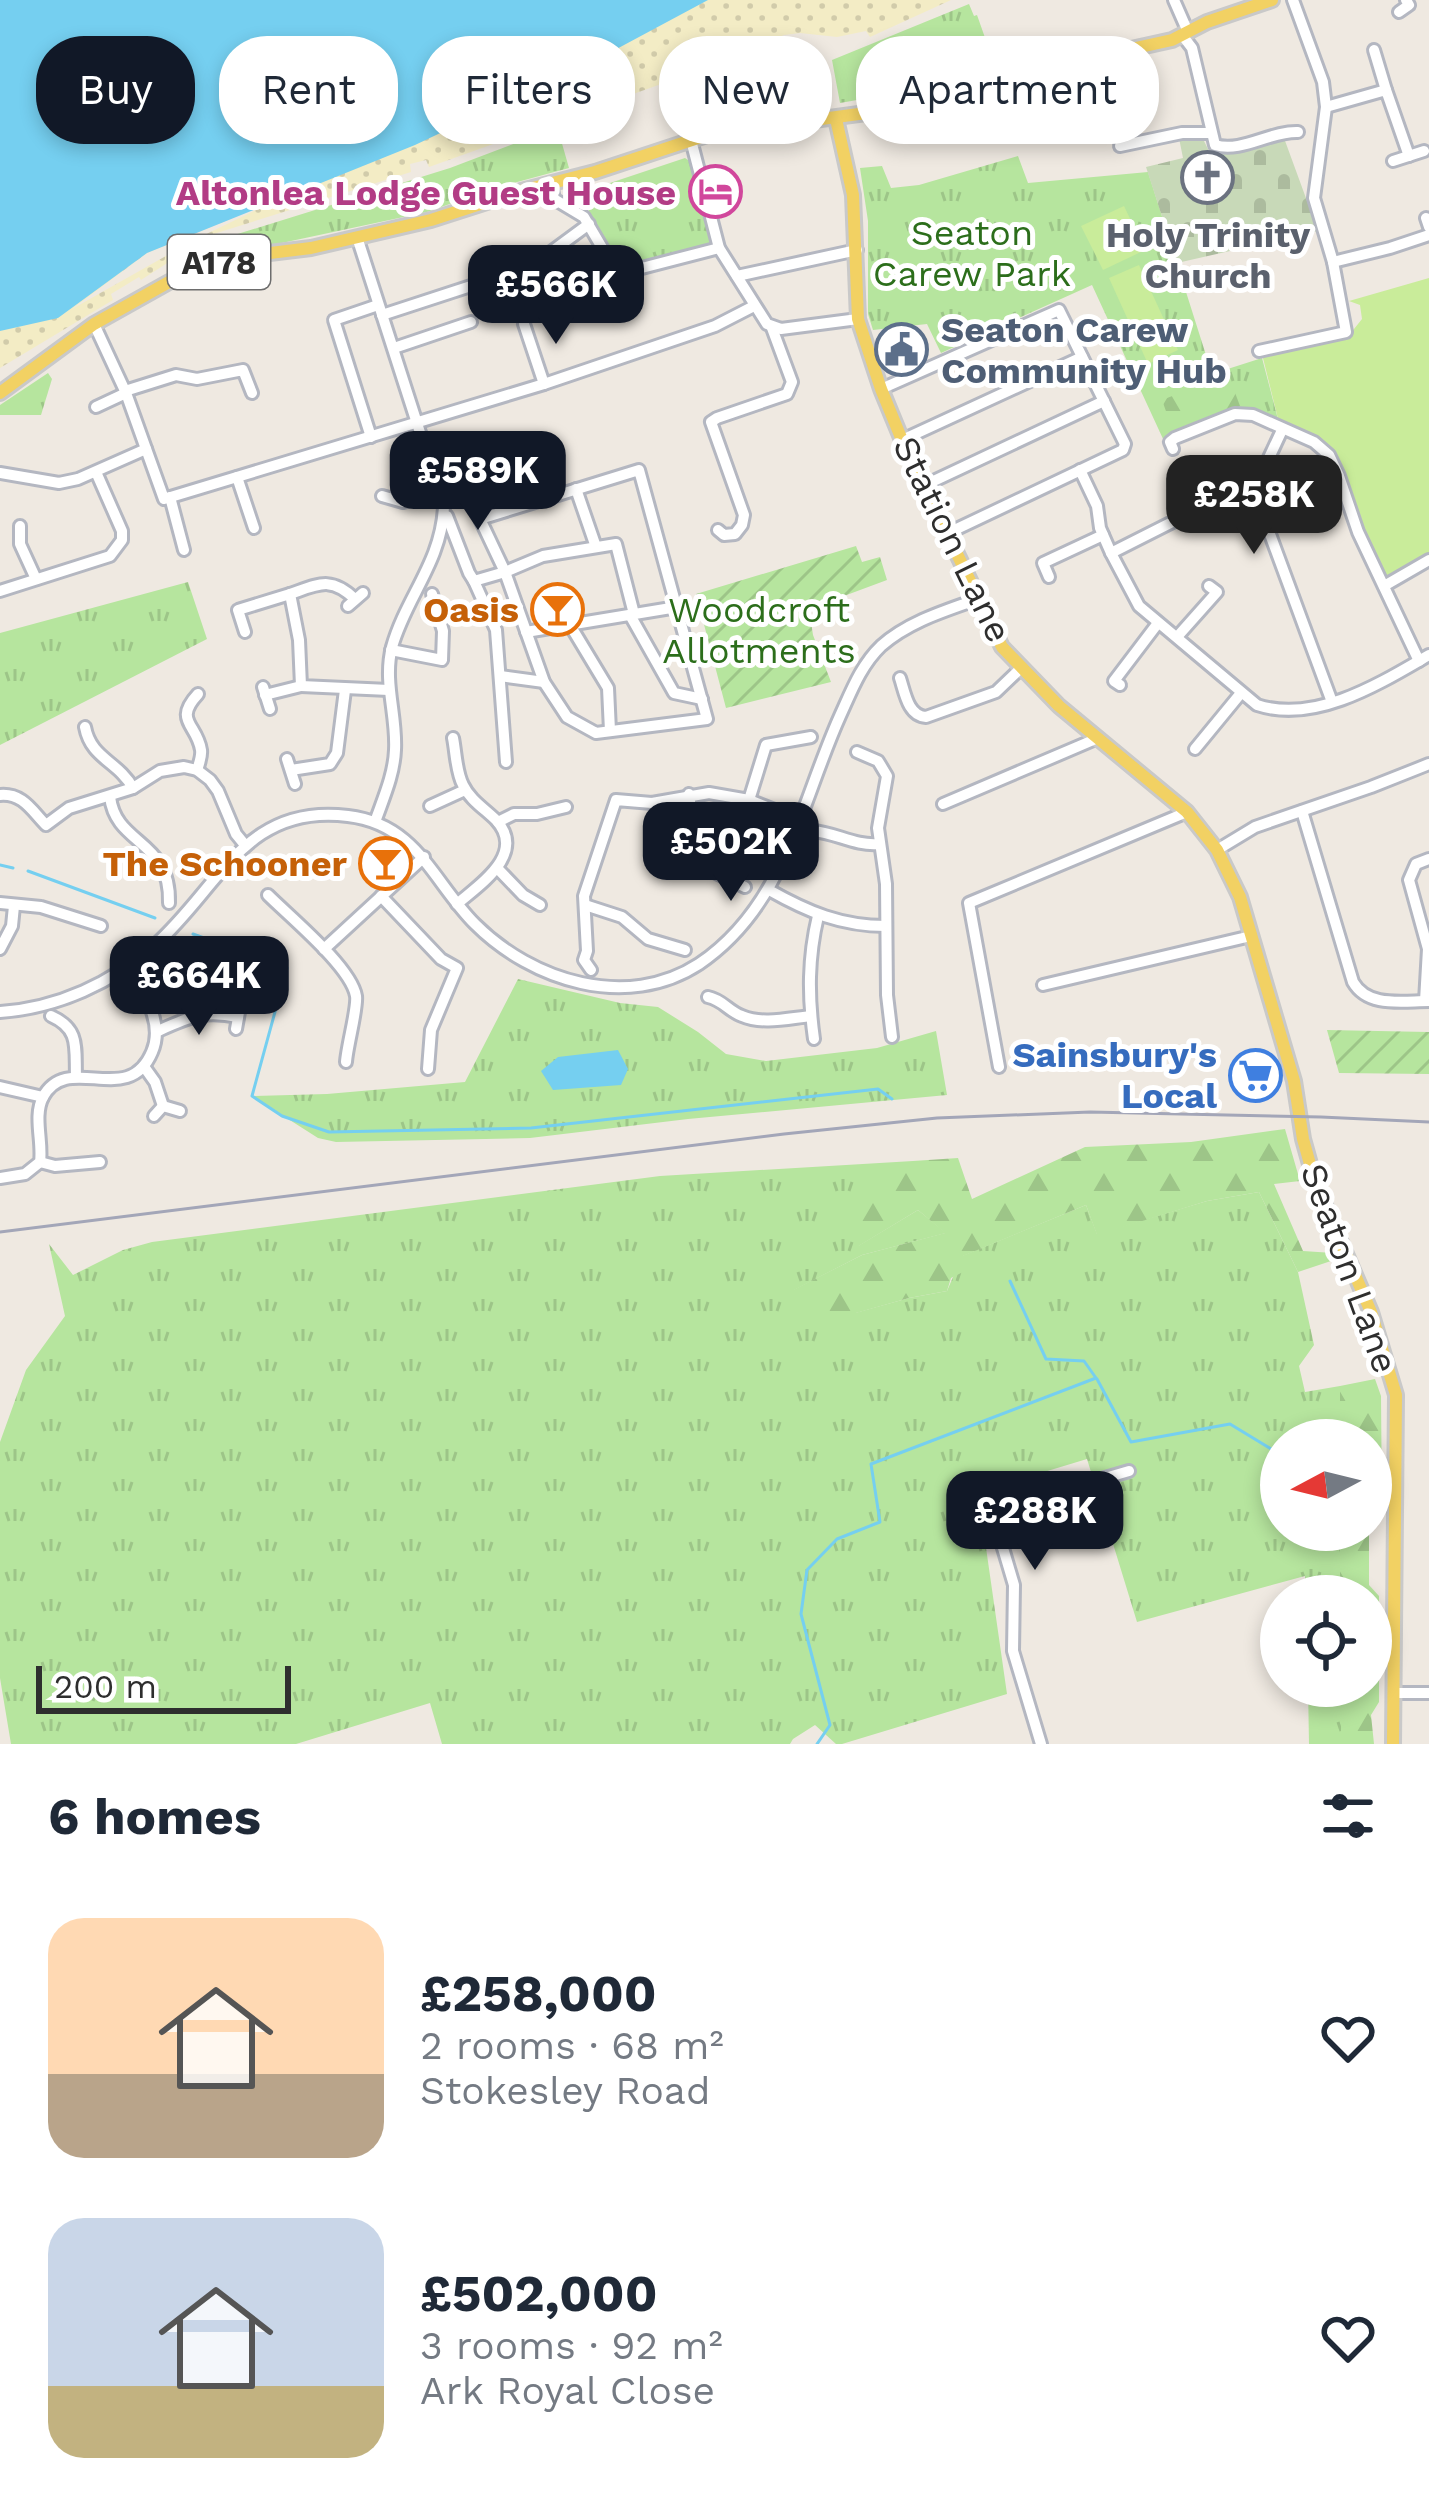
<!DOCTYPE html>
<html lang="en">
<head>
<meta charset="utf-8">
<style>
  :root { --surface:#fff; --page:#f6f6f7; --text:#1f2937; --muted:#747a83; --accent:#111827 }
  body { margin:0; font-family:"Work Sans",sans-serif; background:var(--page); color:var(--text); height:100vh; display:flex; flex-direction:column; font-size:45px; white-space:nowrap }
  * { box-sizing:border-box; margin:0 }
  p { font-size:39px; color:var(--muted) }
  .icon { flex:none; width:66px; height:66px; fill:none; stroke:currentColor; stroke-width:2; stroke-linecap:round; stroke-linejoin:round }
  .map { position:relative; height:1744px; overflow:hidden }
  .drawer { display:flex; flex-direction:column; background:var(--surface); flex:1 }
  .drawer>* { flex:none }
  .hud { position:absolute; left:36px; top:36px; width:1359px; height:108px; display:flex; gap:24px }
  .needle { width:78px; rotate:263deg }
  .buttons { position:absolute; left:1260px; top:1419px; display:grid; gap:24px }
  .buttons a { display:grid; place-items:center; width:132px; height:132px; border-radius:50%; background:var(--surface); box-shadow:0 6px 18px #0003; font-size:60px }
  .scale { position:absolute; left:36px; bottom:30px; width:255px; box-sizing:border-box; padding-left:12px; border:6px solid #2e2e2e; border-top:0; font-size:33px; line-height:42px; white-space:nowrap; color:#2e2e2e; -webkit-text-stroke:9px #fff; paint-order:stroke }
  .price { position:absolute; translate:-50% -102px; padding:0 27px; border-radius:24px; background:var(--accent); color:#fff; font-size:39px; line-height:78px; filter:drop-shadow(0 3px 6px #0008) }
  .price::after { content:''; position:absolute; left:50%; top:72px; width:36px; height:27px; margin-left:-18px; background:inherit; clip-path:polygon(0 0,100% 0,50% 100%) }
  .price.current { background:#222; color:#fff }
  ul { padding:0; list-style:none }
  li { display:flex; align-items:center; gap:36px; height:300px; padding:0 48px }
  li span { display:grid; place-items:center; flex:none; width:336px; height:240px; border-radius:36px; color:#555 }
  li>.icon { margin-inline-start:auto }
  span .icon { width:144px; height:144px; fill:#fffc; stroke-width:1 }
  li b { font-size:51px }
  h2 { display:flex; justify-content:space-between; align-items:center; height:144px; padding:0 48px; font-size:51px }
  .chip { padding:0 42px; border-radius:48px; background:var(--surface); box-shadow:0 6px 18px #0003; font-size:42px; line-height:108px }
  .chip.current { background:var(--accent); color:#fff }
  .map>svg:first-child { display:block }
</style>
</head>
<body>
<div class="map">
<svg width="1429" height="1744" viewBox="0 0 1429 1744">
  <defs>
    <pattern id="grass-tufts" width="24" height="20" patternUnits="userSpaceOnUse" patternTransform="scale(3)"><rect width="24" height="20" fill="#b6e59e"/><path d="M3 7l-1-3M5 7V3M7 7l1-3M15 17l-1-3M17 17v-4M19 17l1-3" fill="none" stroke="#9dc588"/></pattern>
    <pattern id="forest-firs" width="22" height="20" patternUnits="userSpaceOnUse" patternTransform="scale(3)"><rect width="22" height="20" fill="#b6e59e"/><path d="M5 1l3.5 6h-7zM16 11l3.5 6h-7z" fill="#9dc588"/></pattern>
    <pattern id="sand-dots" width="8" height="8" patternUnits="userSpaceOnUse" patternTransform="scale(3)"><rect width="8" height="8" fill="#f3ecc5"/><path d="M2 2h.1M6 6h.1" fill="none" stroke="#d1cbaa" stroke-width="1.8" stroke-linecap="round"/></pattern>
    <pattern id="cemetery-stones" width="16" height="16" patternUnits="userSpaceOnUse" patternTransform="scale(3)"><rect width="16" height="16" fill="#c8d9b8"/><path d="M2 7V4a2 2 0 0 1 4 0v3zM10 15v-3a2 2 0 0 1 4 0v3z" fill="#acbb9e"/></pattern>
    <pattern id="garden-furrows" width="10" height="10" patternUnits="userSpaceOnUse" patternTransform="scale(3)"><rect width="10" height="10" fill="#b6e59e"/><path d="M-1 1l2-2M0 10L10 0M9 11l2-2" fill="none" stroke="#9dc588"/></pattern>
  </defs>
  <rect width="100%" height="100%" fill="#efe9e1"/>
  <g fill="url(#grass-tufts)">
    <path d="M969,4L974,16L977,15L995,66L919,89L840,103L832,60Z"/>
    <path d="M803,43L818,101L806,110L723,120L682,131L678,126L671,101L680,86L782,44Z"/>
    <path d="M545,132L561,140L569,168L495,188L427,212L277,244L217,248L213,245L215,241L450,168Z"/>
    <path d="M1018,156L1028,183L1148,172L1212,374L1262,358L1280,427L1230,415L1164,441L1092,285L941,353L927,324L873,330L868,314V221L860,168L882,166L891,188L919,185Z"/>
    <path d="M685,158L691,162L710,243L705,248L632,263C605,251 586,220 586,191Z"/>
    <path d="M48,373L52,379L41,415H0V405Z"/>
    <path d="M188,582L207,639L0,745V633Z"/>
    <path d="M518,979L620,1003L658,1007L698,1032L726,1054L766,1061L877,1048L936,1031L947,1095L688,1119L530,1138L336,1142L318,1138L252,1096L327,1094L465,1082Z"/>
    <path d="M913,1161V1169L858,1246L918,1210L946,1233L862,1255L794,1290L857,1321L855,1313L909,1298L947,1291L962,1256L1086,1205L1097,1234L1207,1201L1259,1192L1298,1272L1314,1345L1299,1366L1305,1392L1340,1386V1440H1281V1530H1340V1596H1306L1305,1576L1137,1622L1087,1459L978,1492L1007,1694L842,1744H836L815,1725L793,1739L790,1744H442L430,1703L296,1744H11L0,1678V1442L26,1370L65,1316L49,1244L73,1275L123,1250L152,1242L660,1176Z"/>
    <path d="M1308,1686H1341V1744H1309Z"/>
  </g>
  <g fill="url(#forest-firs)">
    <path d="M1203,384L1214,398L1234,390L1240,406L1165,440L1159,422L1167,414L1162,400Z"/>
    <path d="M1285,1129L1300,1181L1274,1184L1303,1251L1333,1253L1334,1260L1298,1272L1259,1192L1207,1201L1097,1235L1086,1205L963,1256L969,1269L951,1278L947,1291L909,1298L856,1313L858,1322L796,1307L793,1290L862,1255L945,1233L918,1210L857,1247L868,1184L912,1169L913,1161L958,1158L972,1199L1085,1147L1191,1142Z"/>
    <path d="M1375,1379L1381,1396L1382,1508L1371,1514V1440H1340V1386Z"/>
    <path d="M1340,1530H1369V1585L1379,1596V1702L1371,1715L1374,1744H1341V1686H1371V1596H1340Z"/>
  </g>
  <path fill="url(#sand-dots)" fill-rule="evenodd" d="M172,0H951L870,37L866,31L837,37L800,33L784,35L664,83L429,167L426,160L410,164L411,172L204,237L179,263L175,258L141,280L139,277L111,294L113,300L0,368V75ZM281,198L196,239L72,309L147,253Z"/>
  <path fill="url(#cemetery-stones)" d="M1202,137L1209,151L1216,156L1284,138L1318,231L1177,263L1146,167L1183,158L1179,138Z"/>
  <g fill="url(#garden-furrows)">
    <path d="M856,546L862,562L880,557L887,580L809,609L813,635L831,682L726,708L696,594Z"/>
    <path d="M1327,1030L1429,1032V1074L1339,1073Z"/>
  </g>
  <g fill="#c9ec9a">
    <path d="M1124,206L1145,250L1103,270L1081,226Z"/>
    <path d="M1139,265L1178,350L1148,364L1109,278Z"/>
    <path d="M1429,278V556L1384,579L1329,448L1280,427L1262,354L1350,334L1362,319L1360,305L1349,301Z"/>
  </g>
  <g fill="#75cff0">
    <path d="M0,0H708L611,52L415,145L147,253L58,318L0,331Z"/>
    <path d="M618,1050L628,1069L621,1085L553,1090L541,1071L558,1057Z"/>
  </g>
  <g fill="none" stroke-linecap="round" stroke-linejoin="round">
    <g stroke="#75cff0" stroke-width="3">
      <path d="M0,865L13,868"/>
      <path d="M28,871L155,918"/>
      <path d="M193,934L287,968L252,1096L282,1116L329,1132L531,1128L878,1089L892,1099"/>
      <path d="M1097,1379L1131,1442L1230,1424L1281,1455"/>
      <path d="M817,1744L830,1725L801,1614L807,1570L837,1539L880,1522L871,1464L1096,1378L1084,1361L1046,1359L1010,1281"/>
    </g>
    <defs>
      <g id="minor">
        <path d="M1174,0L1188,32"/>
        <path d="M1399,12L1409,5L1406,0"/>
        <path d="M1182,35L1192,48L1215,145C1242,153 1270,131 1298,132"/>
        <path d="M1374,50L1386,90"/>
        <path d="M1326,107L1386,90L1409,156"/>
        <path d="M691,140L719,248L767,324L781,329L858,319"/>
        <path d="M1120,146L1182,133H1211"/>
        <path d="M1393,161L1424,151"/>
        <path d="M551,184L554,199L584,217L604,251L634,270L719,248"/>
        <path d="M1426,218L1429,227"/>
        <path d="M357,237L444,507C441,563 406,597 392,647C383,682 397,715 395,750C394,775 383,799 375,822"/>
        <path d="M1333,262L1390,248L1429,235"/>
        <path d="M737,276L857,250"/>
        <path d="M382,315L532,266L589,224"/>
        <path d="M94,324L126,393L164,499L544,384L715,326L754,306"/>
        <path d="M524,324L544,384"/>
        <path d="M394,348L471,322"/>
        <path d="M1259,351L1346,332L1333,262L1314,198L1326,107L1323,82L1293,0"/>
        <path d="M881,389L1059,310L1125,444L1123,450L946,534"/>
        <path d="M125,391L176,375L197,379L243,370L252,393"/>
        <path d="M96,407L126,393"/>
        <path d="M371,437L334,320L378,305"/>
        <path d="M902,440L1082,357"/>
        <path d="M1173,449L1170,442L1175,438L1235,414L1253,415L1314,442L1329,455L1339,476L1358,532L1419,661"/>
        <path d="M639,470L707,719L596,733L567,717L544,682L505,572L480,519Z"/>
        <path d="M1080,470L1097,506L1100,528L1111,553L1139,606L1257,705C1315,724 1379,684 1429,655"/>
        <path d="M0,473L59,483L78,479L146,449"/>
        <path d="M237,477L254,528"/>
        <path d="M923,486L1104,401"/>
        <path d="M576,489L596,547"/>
        <path d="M382,496L403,502L441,492"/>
        <path d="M170,497L184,550"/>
        <path d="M1247,505L1282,430"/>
        <path d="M447,516L469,573L474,581L505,572L543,556L616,544L634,614"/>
        <path d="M20,526V544L36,579"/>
        <path d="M718,530L724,535L735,534L742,525L744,515L711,422L717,418L787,394L792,382L772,328"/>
        <path d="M1111,553L1204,506C1232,497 1250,503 1267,526L1332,702"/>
        <path d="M1049,577L1043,563L1103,535"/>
        <path d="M474,581L496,630L506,762"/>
        <path d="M1384,586L1429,560"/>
        <path d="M0,591L110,556L122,540V531L96,472"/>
        <path d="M355,599C331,576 319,584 290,594L299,640L301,686L389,690"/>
        <path d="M348,606L363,593"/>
        <path d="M630,615L674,693L702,699"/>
        <path d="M570,625L608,688L610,731"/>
        <path d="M245,632L238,610L290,594"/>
        <path d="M526,632L677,607"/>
        <path d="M1177,637L1217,592L1209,586"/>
        <path d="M391,650L442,660L443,631L432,594"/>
        <path d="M500,676L544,682"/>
        <path d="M900,678C905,693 908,716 926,717L996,692L1021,668"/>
        <path d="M1120,685L1114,681L1158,623"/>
        <path d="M263,687L270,709"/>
        <path d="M265,695L301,686"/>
        <path d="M85,727C91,759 118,761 133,788"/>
        <path d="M453,738C456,753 456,772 463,785C470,800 485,809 496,820C527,854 480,884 457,904"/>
        <path d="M1195,749L1241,693"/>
        <path d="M857,752L878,761L887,776L878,828L886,884L887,995L892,1037"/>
        <path d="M287,759L295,784"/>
        <path d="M197,770C199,764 202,756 201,750C197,724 173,721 198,694"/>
        <path d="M291,770L330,764L337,753L345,690"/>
        <path d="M689,794L693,824L686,854L696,863L745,887"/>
        <path d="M0,795C23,793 32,811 46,825L69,808L133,788L160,771L184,767L197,770L210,780L218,791L236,834L245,845"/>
        <path d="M110,797C116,846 171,839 169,903"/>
        <path d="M749,800L800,820"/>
        <path d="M943,804L1098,738"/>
        <path d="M430,806L465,790"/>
        <path d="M1302,811L1353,982C1368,1008 1402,1001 1429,1001"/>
        <path d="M498,822L514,814H537L566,807"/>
        <path d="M813,831C837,833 854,846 879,844"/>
        <path d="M1217,850L1255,827L1371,787L1429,764"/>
        <path d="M498,869L523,895L540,905"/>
        <path d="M769,890C808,912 841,926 886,926"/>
        <path d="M268,895C290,917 351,967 356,996C358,1007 347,1046 346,1062"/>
        <path d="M381,896L441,959L457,968L431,1030L428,1069"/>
        <path d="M0,903L41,907L101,926"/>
        <path d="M585,905L622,917L648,939L685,950"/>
        <path d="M0,949L12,926L14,906"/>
        <path d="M324,949L424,857"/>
        <path d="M591,970L584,960L587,951L584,896L616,800L652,803L709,793L749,800L766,745L811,737"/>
        <path d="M1043,985L1251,936"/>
        <path d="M708,997C723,1000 728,1011 742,1016C762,1025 790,1018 811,1016"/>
        <path d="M1425,1001L1428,949L1409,880L1416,864L1429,859"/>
        <path d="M0,1012C58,1008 112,983 155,945C220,887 245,803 348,816C417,824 433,882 475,924C532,981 627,1011 699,964C785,906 800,805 840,716C851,692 861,665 881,646C908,622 944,611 978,599"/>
        <path d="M51,1016C80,1029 75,1047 76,1076"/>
        <path d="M236,1029L241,1001"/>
        <path d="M158,1031C189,1017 203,1010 238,1017"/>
        <path d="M814,1039C808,996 808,958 818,916"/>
        <path d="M999,1067L969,903L1187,812"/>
        <path d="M145,1068L155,1082L163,1106"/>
        <path d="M0,1087L43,1097"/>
        <path d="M154,1116L163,1106L180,1111"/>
        <path d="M40,1162L55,1166L100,1162"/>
        <path d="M0,1178L25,1174L40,1162C43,1142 33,1116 43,1097C68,1051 128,1109 152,1052C165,1022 143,992 127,967"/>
        <path d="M1394,1693H1429"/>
        <path d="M1041,1744L1013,1651L1014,1585L992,1511L1129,1471"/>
      </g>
      <g id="major">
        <path d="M836,119L853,195L858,319L881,389L902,440L1002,647L1059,706L1187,812L1217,850L1240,897L1294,1081L1303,1139L1315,1182L1371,1312L1396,1395L1393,1744"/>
        <path d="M0,393L94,324L169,282L216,263L237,257L311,248L431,220L521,191L595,172L710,134L881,111L1004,77L1172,40L1207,22L1272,0"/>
      </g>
    </defs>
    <use href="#minor" stroke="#b4b7c1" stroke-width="16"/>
    <use href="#major" stroke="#c9c9c9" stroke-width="18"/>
    <use href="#minor" stroke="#fff" stroke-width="10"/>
    <use href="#major" stroke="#f2d163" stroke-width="12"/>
    <path stroke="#a3a6b8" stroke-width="3" d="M0,1232L784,1134L937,1118L1090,1112L1321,1117L1429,1122"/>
  </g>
  <defs>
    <symbol id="church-ring" viewBox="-11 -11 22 22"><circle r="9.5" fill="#fff" stroke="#6b7280" stroke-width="1.5"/><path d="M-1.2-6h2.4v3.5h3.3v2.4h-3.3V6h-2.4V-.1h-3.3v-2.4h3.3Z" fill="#6b7280"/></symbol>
    <symbol id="hotel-ring" viewBox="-11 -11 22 22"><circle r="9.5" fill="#fff" stroke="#d1479c" stroke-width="1.5"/><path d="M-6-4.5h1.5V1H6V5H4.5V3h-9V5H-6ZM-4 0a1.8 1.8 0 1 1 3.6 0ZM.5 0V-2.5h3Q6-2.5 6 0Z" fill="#d1479c"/></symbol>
    <symbol id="civic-ring" viewBox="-11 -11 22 22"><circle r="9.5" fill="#fff" stroke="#5c6f8a" stroke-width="1.5"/><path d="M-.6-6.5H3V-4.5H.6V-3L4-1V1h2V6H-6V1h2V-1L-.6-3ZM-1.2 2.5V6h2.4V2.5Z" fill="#5c6f8a"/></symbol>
    <symbol id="bar-ring" viewBox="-11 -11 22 22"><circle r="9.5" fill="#fff" stroke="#e8710a" stroke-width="1.5"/><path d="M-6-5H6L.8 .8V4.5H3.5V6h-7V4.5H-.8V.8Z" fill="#e8710a"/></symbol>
    <symbol id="supermarket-ring" viewBox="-11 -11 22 22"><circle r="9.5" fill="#fff" stroke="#3f7fe0" stroke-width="1.5"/><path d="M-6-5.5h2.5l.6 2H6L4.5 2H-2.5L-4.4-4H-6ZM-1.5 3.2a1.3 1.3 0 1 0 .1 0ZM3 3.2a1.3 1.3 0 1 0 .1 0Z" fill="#3f7fe0"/></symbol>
  </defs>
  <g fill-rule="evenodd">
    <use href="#church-ring" x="1178" y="148" width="59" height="59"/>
    <use href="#hotel-ring" x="686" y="162" width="59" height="59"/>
    <use href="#civic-ring" x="872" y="320" width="59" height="59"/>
    <use href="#bar-ring" x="528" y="580" width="59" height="59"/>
    <use href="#bar-ring" x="356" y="834" width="59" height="59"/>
    <use href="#supermarket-ring" x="1226" y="1046" width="59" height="59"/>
  </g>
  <g text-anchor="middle" stroke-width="10" stroke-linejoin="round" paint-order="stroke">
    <rect fill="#fff" stroke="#6d6d6d" stroke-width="3" x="168" y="235" width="102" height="54" rx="9"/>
    <g font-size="33" font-weight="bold" fill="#2e2e2e">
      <text x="219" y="274">A178</text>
    </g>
    <g font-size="36" font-weight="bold" fill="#b23c85" stroke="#fff" text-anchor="end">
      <text x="676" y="205">Altonlea Lodge Guest House</text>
    </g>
    <g font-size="36" fill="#2c6e1b" stroke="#fff">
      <text x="972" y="245">Seaton<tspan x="972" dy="41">Carew Park</tspan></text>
      <text x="759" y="622">Woodcroft<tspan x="759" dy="41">Allotments</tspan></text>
    </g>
    <g font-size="36" font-weight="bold" fill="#5b616d" stroke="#fff">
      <text x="1208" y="247">Holy Trinity<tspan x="1208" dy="41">Church</tspan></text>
    </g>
    <g font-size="36" font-weight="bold" fill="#4e5e75" stroke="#fff" text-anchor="start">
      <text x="941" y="342">Seaton Carew<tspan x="941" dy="41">Community Hub</tspan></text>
    </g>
    <g font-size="36" fill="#2e2e2e" stroke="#fff">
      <text transform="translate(953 539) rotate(64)" y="13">Station Lane</text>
      <text transform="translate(1350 1268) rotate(70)" y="13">Seaton Lane</text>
    </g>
    <g font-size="36" font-weight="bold" fill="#c56008" stroke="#fff" text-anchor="end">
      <text x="519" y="622">Oasis</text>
      <text x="347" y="876">The Schooner</text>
    </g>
    <g font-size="36" font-weight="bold" fill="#366cbe" stroke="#fff" text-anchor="end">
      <text x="1217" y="1067">Sainsbury's<tspan x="1217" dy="41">Local</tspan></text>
    </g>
  </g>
</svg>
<div class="buttons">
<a><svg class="needle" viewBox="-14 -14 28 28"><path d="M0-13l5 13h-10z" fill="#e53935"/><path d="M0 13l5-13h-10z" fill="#747a83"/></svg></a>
<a><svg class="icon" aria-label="locate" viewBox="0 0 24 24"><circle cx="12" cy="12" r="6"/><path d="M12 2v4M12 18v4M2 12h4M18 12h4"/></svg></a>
</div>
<div class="scale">200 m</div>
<b class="price" style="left:556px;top:347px">£566K</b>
<b class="price" style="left:478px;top:533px">£589K</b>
<b class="price current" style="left:1254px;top:557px">£258K</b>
<b class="price" style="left:731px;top:904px">£502K</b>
<b class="price" style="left:199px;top:1038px">£664K</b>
<b class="price" style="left:1035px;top:1573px">£288K</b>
<div class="hud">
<a class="chip current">Buy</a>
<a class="chip">Rent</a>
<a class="chip">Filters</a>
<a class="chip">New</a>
<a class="chip">Apartment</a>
</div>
</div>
<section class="drawer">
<h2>6 homes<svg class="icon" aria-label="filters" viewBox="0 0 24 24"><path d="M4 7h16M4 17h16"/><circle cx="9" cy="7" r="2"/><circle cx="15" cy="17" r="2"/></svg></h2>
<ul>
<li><span style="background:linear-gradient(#ffd9b3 65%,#b9a48a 0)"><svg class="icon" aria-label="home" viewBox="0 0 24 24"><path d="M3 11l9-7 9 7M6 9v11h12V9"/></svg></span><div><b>£258,000</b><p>2 rooms · 68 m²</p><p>Stokesley Road</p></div><svg class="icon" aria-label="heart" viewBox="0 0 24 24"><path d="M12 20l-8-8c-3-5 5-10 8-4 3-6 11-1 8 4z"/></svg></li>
<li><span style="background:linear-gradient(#c9d6e8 70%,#c2b280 0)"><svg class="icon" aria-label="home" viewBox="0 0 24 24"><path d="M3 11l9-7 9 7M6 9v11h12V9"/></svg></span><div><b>£502,000</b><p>3 rooms · 92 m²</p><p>Ark Royal Close</p></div><svg class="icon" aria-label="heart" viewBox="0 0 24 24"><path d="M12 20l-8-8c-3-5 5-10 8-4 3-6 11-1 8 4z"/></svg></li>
</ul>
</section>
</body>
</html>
